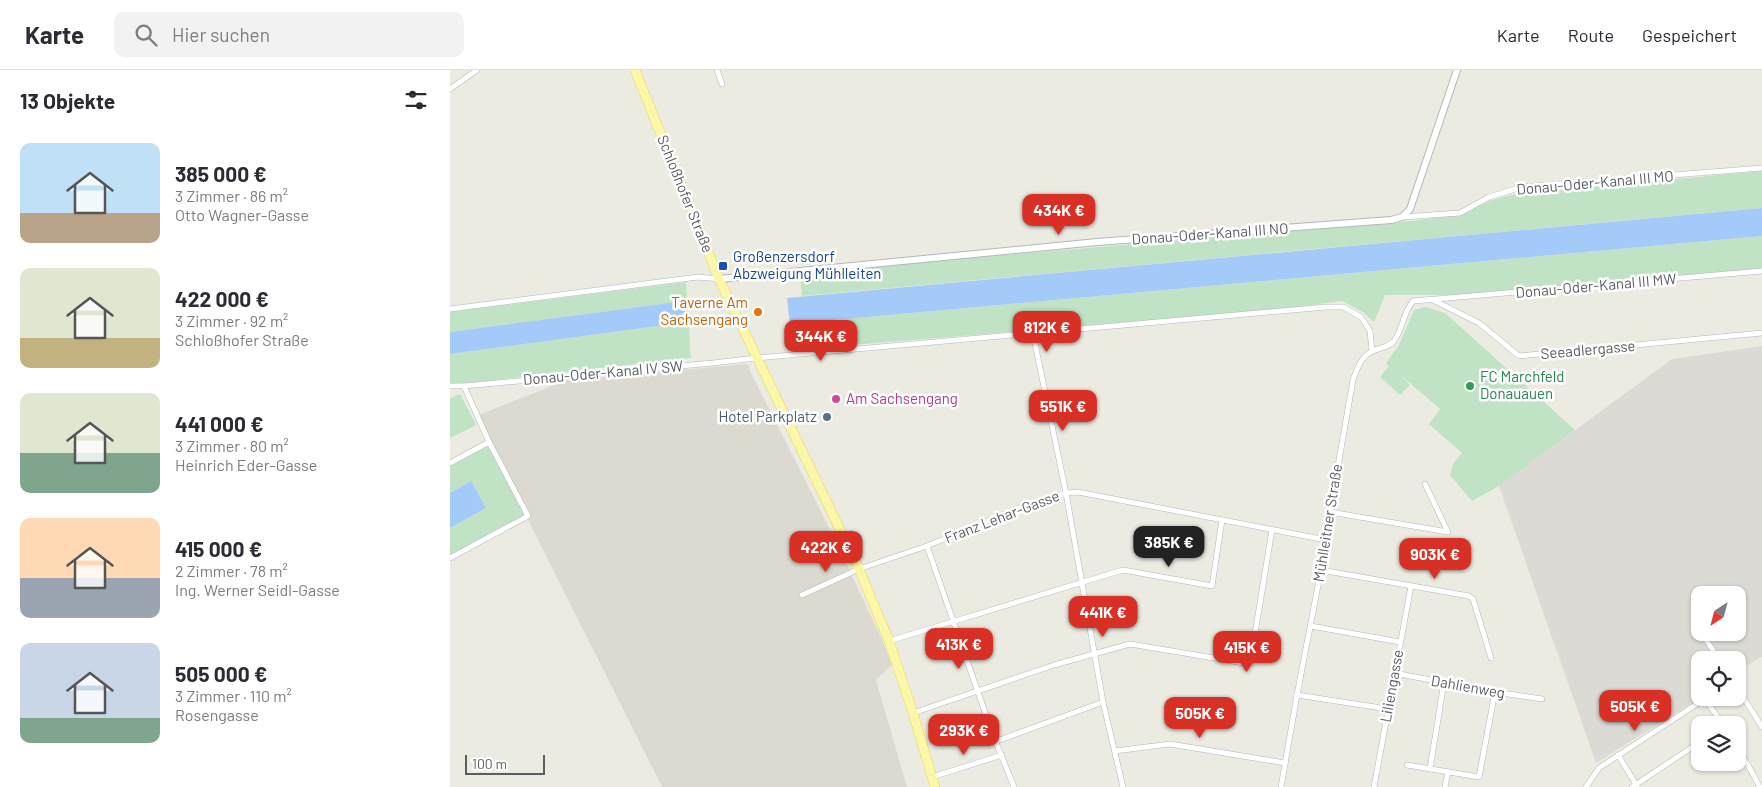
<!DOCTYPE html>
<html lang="de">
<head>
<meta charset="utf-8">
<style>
  :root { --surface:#fff; --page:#f2f2f3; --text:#2b2b33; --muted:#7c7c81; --line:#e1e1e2; --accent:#d93025 }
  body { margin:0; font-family:Barlow,sans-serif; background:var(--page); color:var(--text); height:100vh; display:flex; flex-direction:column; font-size:19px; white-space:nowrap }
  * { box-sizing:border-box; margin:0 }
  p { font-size:16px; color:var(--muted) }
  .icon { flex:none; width:28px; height:28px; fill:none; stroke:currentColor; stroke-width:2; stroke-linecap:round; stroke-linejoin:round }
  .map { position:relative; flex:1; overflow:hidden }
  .drawer { display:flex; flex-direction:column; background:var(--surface); width:450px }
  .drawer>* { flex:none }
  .needle { width:32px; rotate:216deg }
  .fabs { position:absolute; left:1241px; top:516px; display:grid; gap:10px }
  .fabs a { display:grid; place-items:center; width:55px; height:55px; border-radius:10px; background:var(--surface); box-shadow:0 1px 4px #0004; font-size:25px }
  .scale { position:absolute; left:15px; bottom:12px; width:80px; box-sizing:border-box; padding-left:5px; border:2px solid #5a5d62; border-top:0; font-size:14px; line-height:18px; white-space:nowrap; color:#5a5d62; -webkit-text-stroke:4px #fff; paint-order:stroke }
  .price { position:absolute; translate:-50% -42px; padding:0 11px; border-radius:10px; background:var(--accent); color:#fff; font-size:16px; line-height:32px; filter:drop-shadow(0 1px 2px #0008) }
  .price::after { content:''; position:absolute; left:50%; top:30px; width:15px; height:11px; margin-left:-8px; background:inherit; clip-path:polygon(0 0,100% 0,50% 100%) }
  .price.active { background:#222; color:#fff }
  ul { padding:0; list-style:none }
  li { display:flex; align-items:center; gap:15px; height:125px; padding:0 20px }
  li span { display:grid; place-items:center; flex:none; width:140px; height:100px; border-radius:10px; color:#555 }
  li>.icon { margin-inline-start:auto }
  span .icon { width:60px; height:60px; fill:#fffc; stroke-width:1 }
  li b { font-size:21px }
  h2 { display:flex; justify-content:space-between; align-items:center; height:60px; padding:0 20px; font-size:21px }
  header { display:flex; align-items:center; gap:30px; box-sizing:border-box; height:70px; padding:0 25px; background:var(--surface); border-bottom:1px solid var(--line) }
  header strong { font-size:24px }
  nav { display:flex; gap:28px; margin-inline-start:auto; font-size:18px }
  .search { width:350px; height:45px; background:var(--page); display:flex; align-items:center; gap:12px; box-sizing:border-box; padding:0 18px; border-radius:10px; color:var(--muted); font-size:19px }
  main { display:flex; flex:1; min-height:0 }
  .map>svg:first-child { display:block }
</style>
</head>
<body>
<header>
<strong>Karte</strong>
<div class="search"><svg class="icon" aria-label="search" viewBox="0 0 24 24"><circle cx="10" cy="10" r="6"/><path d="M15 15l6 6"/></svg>Hier suchen</div>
<nav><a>Karte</a><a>Route</a><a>Gespeichert</a></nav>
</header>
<main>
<section class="drawer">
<h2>13 Objekte<svg class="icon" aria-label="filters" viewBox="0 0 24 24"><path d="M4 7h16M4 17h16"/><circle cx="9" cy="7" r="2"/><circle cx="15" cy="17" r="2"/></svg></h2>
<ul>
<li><span style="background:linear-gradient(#bfe0f5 70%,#b9a48a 0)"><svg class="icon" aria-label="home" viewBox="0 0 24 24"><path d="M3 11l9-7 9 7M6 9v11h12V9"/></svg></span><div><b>385 000 €</b><p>3 Zimmer · 86 m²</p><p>Otto Wagner-Gasse</p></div></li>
<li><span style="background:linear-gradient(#dfe7d0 70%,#c2b280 0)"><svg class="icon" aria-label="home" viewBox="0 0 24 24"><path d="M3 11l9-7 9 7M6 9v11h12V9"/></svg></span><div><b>422 000 €</b><p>3 Zimmer · 92 m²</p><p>Schloßhofer Straße</p></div></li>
<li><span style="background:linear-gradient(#dfe7d0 60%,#7fa58c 0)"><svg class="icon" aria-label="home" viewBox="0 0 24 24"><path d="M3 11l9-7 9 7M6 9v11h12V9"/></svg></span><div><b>441 000 €</b><p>3 Zimmer · 80 m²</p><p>Heinrich Eder-Gasse</p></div></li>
<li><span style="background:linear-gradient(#ffd9b3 60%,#9aa5b1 0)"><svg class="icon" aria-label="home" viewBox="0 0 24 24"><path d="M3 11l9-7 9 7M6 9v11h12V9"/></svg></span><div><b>415 000 €</b><p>2 Zimmer · 78 m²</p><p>Ing. Werner Seidl-Gasse</p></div></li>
<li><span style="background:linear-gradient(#c9d6e8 75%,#7fa58c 0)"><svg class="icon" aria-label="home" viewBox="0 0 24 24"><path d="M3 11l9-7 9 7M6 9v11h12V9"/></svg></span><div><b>505 000 €</b><p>3 Zimmer · 110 m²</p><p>Rosengasse</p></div></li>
</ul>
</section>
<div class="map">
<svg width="1312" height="717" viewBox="0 0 1312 717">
  <rect width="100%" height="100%" fill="#ecebe2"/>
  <path fill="#dbdad4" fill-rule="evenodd" d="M1312,276V587L1288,600V590H1250V628L1146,693L1049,416L1222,289ZM1250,525H1288V562H1250Z"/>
  <path fill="#dcdad0" d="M298,294L300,301L389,477L432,570L442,595L426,610L457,717H212L26,346L117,310Z"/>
  <g fill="#bfe3c4">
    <path d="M1312,101V138L352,226L350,202L961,151L1013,144L1042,130L1065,124Z"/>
    <path d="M1312,166V199L1015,225H935L924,252L913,242L892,231L823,240L342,280L340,254Z"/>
    <path d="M236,212L241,288L0,315V284L237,252L235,231L0,262V242Z"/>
    <path d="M976,237L995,243L1125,360L1049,416L1022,431L1000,405L1003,394L1012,383L979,354L990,339L947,302L960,315L950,325L930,307L939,296L936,293L949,275L964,240Z"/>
    <path d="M10,324L26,355L0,368V329Z"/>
    <path d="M39,376L74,445L0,485V458L36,438L21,411L0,423V396Z"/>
  </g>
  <g fill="#a4cafa">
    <path d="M1312,138V166L340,254L337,228Z"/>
    <path d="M235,231L237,252L0,284V262Z"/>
    <path d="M21,411L36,438L0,458V423Z"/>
  </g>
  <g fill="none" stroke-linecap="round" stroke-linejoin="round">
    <defs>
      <g id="minor">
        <path d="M267,0L272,14"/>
        <path d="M0,19L27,0"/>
        <path d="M952,147L1010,143L1039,127L1072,117L1312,98"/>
        <path d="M983,230L1029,253L1069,286L1312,263"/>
        <path d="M0,239L248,207L269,209"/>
        <path d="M583,264L616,423L653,632L673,717"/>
        <path d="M0,316H14L263,293L306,288L876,237H893L911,247L920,261L922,281"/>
        <path d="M0,393L39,372"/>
        <path d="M880,442L998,462L975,414"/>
        <path d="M477,476L543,665L564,717"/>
        <path d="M0,488L78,446L39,372L14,316"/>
        <path d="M871,500L1019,526L1023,529L1041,588"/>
        <path d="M352,525L409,499L477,476L572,437L616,423L628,422L876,470"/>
        <path d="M861,556L950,572"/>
        <path d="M1255,568L1269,590"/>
        <path d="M439,571L673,500L762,516L772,450"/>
        <path d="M944,603L1045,622L1092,629"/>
        <path d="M1288,619L1312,657"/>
        <path d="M847,625L938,639"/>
        <path d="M1259,635L1274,655"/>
        <path d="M463,643L604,595L680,574L800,594L822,460"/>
        <path d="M547,671L653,632"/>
        <path d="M1288,677L1310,717"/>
        <path d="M665,681L720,674L835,693"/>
        <path d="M1168,685L1187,716"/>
        <path d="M957,695L1029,707L1045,622"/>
        <path d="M980,699L994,612"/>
        <path d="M482,707L552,685"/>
        <path d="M831,717L847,625L871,500L880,442L903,310C907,299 911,286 923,281C931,277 938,278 944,271C953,259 953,243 963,231L1312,201"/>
        <path d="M924,717L961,516"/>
        <path d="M995,717L998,702"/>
        <path d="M1136,717L1149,698L1256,628"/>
        <path d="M1182,717L1250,672"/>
      </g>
      <path id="tertiary" d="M269,209L647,172L941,150L952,147L960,139L1007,0"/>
      <path id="primary" d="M185,0L269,209L409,499L439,571L463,643L485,717"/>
    </defs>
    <use href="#minor" stroke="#b4b7bc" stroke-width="6"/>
    <use href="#tertiary" stroke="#b4b7bc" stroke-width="8"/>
    <use href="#primary" stroke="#e9d35e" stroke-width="10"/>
    <use href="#minor" stroke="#fff" stroke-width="5"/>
    <use href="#tertiary" stroke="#fff" stroke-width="6"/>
    <use href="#primary" stroke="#faf7a9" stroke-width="9"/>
  </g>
  <rect fill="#1a4fb4" stroke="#fff" stroke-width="2" x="268" y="191" width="10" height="10" rx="2.5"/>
  <circle fill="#e8710a" stroke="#fff" stroke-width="2" cx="308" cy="242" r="5"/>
  <circle fill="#2e9e5b" stroke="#fff" stroke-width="2" cx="1020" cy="316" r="5"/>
  <circle fill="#d1479c" stroke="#fff" stroke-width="2" cx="386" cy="329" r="5"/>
  <circle fill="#5c6f8a" stroke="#fff" stroke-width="2" cx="377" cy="347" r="5"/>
  <g text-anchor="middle" stroke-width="5" stroke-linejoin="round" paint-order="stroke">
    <g font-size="15" fill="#5a5d62" stroke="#fff">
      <text transform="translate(1145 113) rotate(-5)" y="5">Donau-Oder-Kanal III MO</text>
      <text transform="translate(235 124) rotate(68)" y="5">Schloßhofer Straße</text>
      <text transform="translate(760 164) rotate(-4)" y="5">Donau-Oder-Kanal III NO</text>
      <text transform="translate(1146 216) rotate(-5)" y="5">Donau-Oder-Kanal III MW</text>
      <text transform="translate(1138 280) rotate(-5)" y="5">Seeadlergasse</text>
      <text transform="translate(153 303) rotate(-5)" y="5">Donau-Oder-Kanal IV SW</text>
      <text transform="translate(552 447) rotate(-21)" y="5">Franz Lehar-Gasse</text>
      <text transform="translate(878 453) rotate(-81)" y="5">Mühlleitner Straße</text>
      <text transform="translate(942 616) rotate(-80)" y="5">Liliengasse</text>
      <text transform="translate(1018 617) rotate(10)" y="5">Dahlienweg</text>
    </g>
    <g font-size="15" fill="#164399" stroke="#fff" text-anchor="start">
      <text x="283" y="192">Großenzersdorf<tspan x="283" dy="17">Abzweigung Mühlleiten</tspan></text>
    </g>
    <g font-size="15" fill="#c56008" stroke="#fff" text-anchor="end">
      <text x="298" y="238">Taverne Am<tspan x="298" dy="17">Sachsengang</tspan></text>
    </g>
    <g font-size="15" fill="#27864d" stroke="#fff" text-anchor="start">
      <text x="1030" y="312">FC Marchfeld<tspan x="1030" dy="17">Donauauen</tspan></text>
    </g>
    <g font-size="15" fill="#b23c85" stroke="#fff" text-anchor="start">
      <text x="396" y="334">Am Sachsengang</text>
    </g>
    <g font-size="15" fill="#4e5e75" stroke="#fff" text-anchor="end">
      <text x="367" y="352">Hotel Parkplatz</text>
    </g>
  </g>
</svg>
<div class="fabs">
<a><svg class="needle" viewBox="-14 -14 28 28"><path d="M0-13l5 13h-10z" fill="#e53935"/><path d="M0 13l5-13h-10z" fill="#7c7c81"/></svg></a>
<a><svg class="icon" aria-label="locate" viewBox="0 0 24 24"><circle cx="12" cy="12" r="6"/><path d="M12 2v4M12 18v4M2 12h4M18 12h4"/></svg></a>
<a><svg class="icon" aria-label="layers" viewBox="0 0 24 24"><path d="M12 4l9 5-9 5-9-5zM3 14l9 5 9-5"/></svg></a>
</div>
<div class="scale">100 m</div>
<b class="price" style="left:609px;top:166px">434K €</b>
<b class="price" style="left:597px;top:283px">812K €</b>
<b class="price" style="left:371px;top:292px">344K €</b>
<b class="price" style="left:613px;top:362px">551K €</b>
<b class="price active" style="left:719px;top:498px">385K €</b>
<b class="price" style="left:376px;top:503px">422K €</b>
<b class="price" style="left:985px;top:510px">903K €</b>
<b class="price" style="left:653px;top:568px">441K €</b>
<b class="price" style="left:509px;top:600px">413K €</b>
<b class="price" style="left:797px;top:603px">415K €</b>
<b class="price" style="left:1185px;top:662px">505K €</b>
<b class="price" style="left:750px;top:669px">505K €</b>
<b class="price" style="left:514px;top:686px">293K €</b>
</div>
</main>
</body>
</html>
